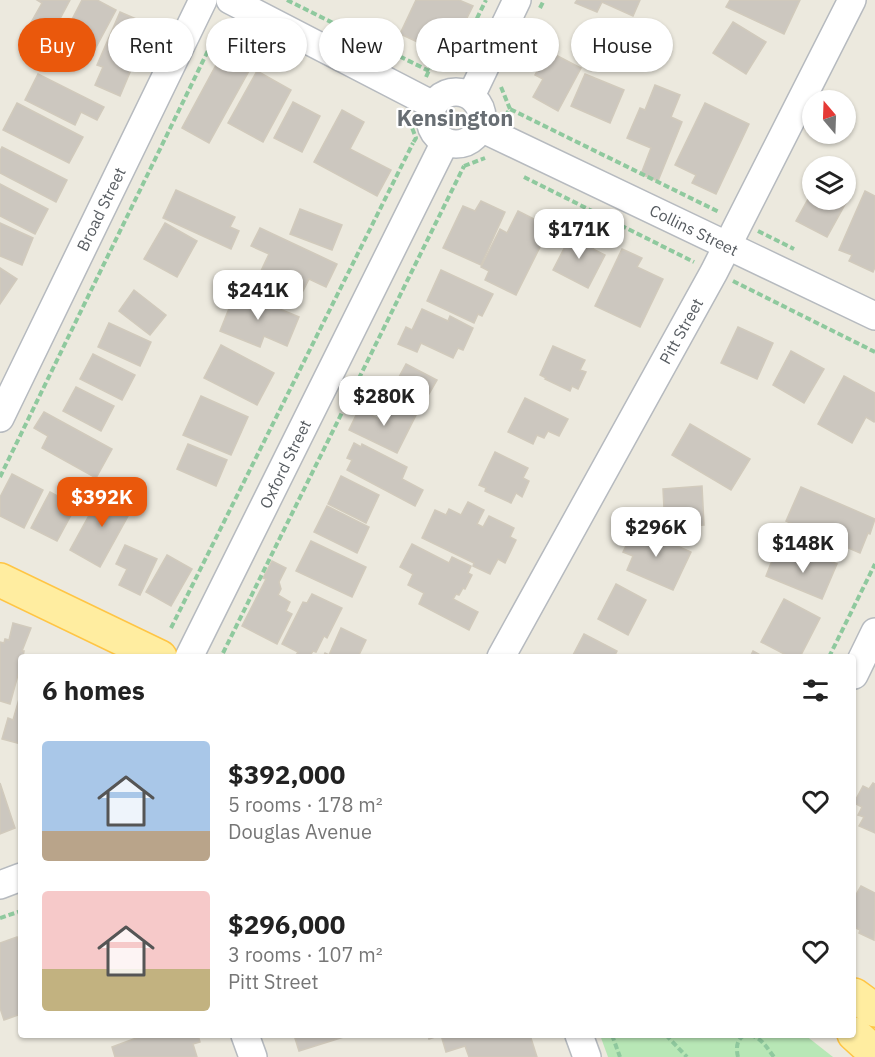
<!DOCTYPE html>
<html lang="en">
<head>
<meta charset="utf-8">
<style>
  :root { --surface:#fff; --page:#f2f2f2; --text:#222; --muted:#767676; --accent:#ea580c }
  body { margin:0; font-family:"IBM Plex Sans",sans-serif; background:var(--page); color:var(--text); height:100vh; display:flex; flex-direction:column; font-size:22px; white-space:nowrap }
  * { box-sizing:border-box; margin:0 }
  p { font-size:20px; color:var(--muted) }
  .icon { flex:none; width:33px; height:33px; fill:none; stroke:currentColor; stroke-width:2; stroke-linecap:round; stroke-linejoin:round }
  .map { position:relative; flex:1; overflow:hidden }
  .drawer { position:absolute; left:18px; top:654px; width:838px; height:384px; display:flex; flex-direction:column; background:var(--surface); border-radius:6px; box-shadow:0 2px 4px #0004 }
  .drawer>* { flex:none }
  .hud { position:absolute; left:18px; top:18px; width:840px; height:54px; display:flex; gap:12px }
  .needle { width:39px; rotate:341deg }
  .fabs { position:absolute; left:802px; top:90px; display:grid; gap:12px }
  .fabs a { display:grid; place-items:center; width:54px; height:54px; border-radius:50%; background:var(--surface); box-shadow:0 2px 4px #0004; font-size:30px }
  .price { position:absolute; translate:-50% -51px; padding:0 14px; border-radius:12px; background:#fff; color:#222; font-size:20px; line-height:39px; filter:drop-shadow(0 2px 3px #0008) }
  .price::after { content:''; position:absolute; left:50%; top:36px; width:18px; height:14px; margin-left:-9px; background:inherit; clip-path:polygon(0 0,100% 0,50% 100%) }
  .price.on { background:var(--accent); color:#fff }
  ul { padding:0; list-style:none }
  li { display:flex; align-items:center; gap:18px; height:150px; padding:0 24px }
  li span { display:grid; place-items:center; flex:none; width:168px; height:120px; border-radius:6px; color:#555 }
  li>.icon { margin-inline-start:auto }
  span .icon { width:72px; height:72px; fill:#fffc; stroke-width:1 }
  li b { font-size:26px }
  h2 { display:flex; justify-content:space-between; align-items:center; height:72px; padding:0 24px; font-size:26px }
  .chip { padding:0 21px; border-radius:27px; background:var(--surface); box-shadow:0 2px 4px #0004; font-size:21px; line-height:54px }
  .chip.on { background:var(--accent); color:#fff }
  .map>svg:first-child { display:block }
</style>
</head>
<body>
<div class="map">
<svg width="875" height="1057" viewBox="0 0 875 1057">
  <rect width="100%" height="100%" fill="#ece9de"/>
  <path fill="#b8e7b6" d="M600,1035H805L833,1057H608Z"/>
  <g fill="#ccc7bf" stroke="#d1cabc" stroke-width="1.5">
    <path d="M37,0H70L45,47L24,35L42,3Z"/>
    <path d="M82,0H97L116,10L94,51L64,35Z"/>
    <path d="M416,0H459L473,6L461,30L451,25L439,52L400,34Z"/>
    <path d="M577,0H640L633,16L602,2L597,12L575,3Z"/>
    <path d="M730,0H800L784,34L726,7Z"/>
    <path d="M120,12L150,25L120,96L95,85L103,67L97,65Z"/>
    <path d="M733,22L766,42L746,74L713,53Z"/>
    <path d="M548,51L581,68L558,111L533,97L543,79L535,75Z"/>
    <path d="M222,54L250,69L209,143L182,128Z"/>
    <path d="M257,71L291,90L263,142L228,123Z"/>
    <path d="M38,74L104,107L97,120L81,112L75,125L25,100Z"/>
    <path d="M585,74L624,90L610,123L571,106Z"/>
    <path d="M655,85L680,95L671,117L682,122L658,181L641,174L651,148L627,138L640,108L645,110Z"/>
    <path d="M293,102L320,116L302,152L274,138Z"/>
    <path d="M17,103L83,137L69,163L3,130Z"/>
    <path d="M705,103L749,124L716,194L692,183L696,175L675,165Z"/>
    <path d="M342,110L364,122L350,149L391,170L377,196L314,162Z"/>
    <path d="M2,147L67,180L56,202L0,173V151Z"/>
    <path d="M0,184L48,209L35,234L0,216Z"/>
    <path d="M176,190L235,217L230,227L239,231L231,249L163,218Z"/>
    <path d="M813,190V200L848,199L827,237L796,221Z"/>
    <path d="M865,191L875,196V267L873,272L849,261L852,255L839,250Z"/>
    <path d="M481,201L505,212L481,265L443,248L463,206L475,211Z"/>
    <path d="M300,209L342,225L332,250L290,234Z"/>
    <path d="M518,211L550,227L516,295L485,280L489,271L481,267L500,229L507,233Z"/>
    <path d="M0,223L33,238L22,265L0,256Z"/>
    <path d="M165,223L197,241L177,277L144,259Z"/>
    <path d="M260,228L337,264L326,287L309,279L299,299L282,291L286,283L261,271L269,254L251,246Z"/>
    <path d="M573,231L596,243L593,249L605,255L588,288L553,270Z"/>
    <path d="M622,249L642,258L637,267L663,279L640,327L595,306Z"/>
    <path d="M0,268L17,279L0,304Z"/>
    <path d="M441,270L493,294L482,316L478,314L474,323L427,301Z"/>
    <path d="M134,290L166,315L150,335L119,311Z"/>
    <path d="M236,291L299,317L287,346L264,336L260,347L220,331Z"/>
    <path d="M422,309L448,321L450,316L473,328L463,350L458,348L453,358L421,343L417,352L398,344L406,327L412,330Z"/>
    <path d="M109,323L151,342L140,366L98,347Z"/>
    <path d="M738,327L773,343L757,379L721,363Z"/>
    <path d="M221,345L274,373L257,405L204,378Z"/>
    <path d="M553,346L585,360L580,370L586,372L578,389L572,386L570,391L545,379L546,378L540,375Z"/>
    <path d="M791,351L824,369L804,403L773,385Z"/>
    <path d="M93,354L135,375L122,400L80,379Z"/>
    <path d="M406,364L437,380L422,406L392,390Z"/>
    <path d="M844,376L875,393V420L874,422L866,417L852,443L818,424Z"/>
    <path d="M76,387L114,406L101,431L63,411Z"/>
    <path d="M201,396L248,417L231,455L183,435Z"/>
    <path d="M525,398L568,419L559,436L548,431L544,438L537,435L533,444L508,432Z"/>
    <path d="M387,402L416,415L397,453L349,430L359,409L379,419Z"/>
    <path d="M44,412L112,449L96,478L42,448L48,436L34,428Z"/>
    <path d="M690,424L750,459L731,490L672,455Z"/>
    <path d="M354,443L361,447L362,444L407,467L402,479L423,490L415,506L347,470L352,460L347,458Z"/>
    <path d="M188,444L227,460L216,486L177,469Z"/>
    <path d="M495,452L528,468L523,478L529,481L522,497L516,493L511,503L485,491L486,488L479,485Z"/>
    <path d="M12,474L43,490L24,528L0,516V497Z"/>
    <path d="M341,476L379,495L366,523L328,504Z"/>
    <path d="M702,486L704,525L665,528L663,489Z"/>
    <path d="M801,487L875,519L870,534L868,533L860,553L786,521Z"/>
    <path d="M103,490L133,507L100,567L70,550Z"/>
    <path d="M50,492L76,506L57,541L31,528Z"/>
    <path d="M468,502L484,510L477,524L483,527L489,516L514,528L510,537L516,540L505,563L498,559L490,574L473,566L474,563L422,538L435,510L446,515L449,509L461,515Z"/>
    <path d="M327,506L369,527L357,553L314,532Z"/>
    <path d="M635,527L691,552L673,590L627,570L633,556L623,552Z"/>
    <path d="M311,541L366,567L352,597L296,571Z"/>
    <path d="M412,544L449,563L452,557L471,566L468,573L472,575L465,589L463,588L459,595L456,594L453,599L478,612L469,630L419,604L424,593L408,585L413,574L400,567Z"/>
    <path d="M125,545L157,559L140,595L119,585L127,569L116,564Z"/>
    <path d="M809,552L837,564L822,599L766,576L775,553L804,565Z"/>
    <path d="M167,555L192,569L171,606L146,592Z"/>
    <path d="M272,561L286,568L279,582L281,589L278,595L290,602L286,611L292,614L277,644L242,626L266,579L263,578Z"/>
    <path d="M616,584L646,600L628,635L598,619Z"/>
    <path d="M312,594L342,608L327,638L324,636L316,652L313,651L309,657H295L298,652L282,644L303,602L307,603Z"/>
    <path d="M784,599L820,618L800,657H790L761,642Z"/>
    <path d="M13,623L31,628L22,651H24L23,657H21V664L10,704L0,701V642L4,643L5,639L9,640Z"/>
    <path d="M341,628L366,640L358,657H323L325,653L329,655Z"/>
    <path d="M584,634L617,651L614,657H572Z"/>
    <path d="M753,651L764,657H750Z"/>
    <path d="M21,692V744L2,739L8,718L13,720Z"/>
    <path d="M0,783L15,828L0,834Z"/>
    <path d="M873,783L875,784V833L859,826L864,817L858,815L862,807L854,803L863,786L869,789Z"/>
    <path d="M861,886L875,893L874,940L859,933L860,930L854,927L855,923L854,922V898Z"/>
    <path d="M17,937L21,950V1014L4,1020L0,1008V943Z"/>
    <path d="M138,1035H198L200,1042L193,1044L197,1057H115L112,1047L139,1037Z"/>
    <path d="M294,1035H350L299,1051Z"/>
    <path d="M428,1035H530L537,1057H469L465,1046L446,1052L441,1035L429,1039Z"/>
  </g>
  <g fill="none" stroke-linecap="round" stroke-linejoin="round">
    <defs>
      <g id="minor">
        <path d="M230,0L433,105"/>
        <circle cx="456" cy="118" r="26"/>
        <path d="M471,96L517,0"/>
        <path d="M481,128L875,316"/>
        <path d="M0,418L203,0"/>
        <path d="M189,657L445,142"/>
        <path d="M501,657L714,272L852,0"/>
        <path d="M854,675L875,632"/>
        <path d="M0,885L21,877"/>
        <path d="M245,1035L253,1057"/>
        <path d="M579,1035L587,1057"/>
      </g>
      <g id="major">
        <path d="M0,580L160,657"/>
        <path d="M854,995L875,1010"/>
        <path d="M854,1034L875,1053"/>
      </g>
    </defs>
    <use href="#minor" stroke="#b6babf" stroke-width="30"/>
    <use href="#major" stroke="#ffc544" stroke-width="36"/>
    <g stroke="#8fc99e" stroke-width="4" stroke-dasharray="6 3" stroke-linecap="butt">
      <path d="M287,0L429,71"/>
      <path d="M540,8L544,0"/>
      <path d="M218,24L276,53"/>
      <path d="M453,67L486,0"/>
      <path d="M426,77L431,66L446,62L459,72"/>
      <path d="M501,87L510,109"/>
      <path d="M505,116L510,109L719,212"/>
      <path d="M409,120L416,138L413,143"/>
      <path d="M464,166L485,158"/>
      <path d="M524,177L694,262"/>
      <path d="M758,231L794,249"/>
      <path d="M733,281L875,352"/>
      <path d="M0,477L222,22"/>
      <path d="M171,628L413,143"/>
      <path d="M223,653L464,166"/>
      <path d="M829,657L875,564"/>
      <path d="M0,918L21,911"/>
      <path d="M612,1035L620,1057"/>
      <path d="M666,1035L687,1057"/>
      <path d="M750,1035C762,1038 767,1048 774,1057"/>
      <path d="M738,1057C736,1049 736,1039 745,1035"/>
    </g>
    <use href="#minor" stroke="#fff" stroke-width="27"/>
    <use href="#major" stroke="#ffeda0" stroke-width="33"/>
  </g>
  <g text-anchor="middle" stroke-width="4.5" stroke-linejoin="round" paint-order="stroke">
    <g font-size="16" fill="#575c61" stroke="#fff">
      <text transform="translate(101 209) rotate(-64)" y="6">Broad Street</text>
      <text transform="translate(694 230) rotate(26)" y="6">Collins Street</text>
      <text transform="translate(681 331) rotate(-61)" y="6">Pitt Street</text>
      <text transform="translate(285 464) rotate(-64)" y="6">Oxford Street</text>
    </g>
    <g font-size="22" font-weight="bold" fill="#686e73" stroke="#fff">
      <text x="455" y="126">Kensington</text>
    </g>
  </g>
</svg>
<div class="fabs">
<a><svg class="needle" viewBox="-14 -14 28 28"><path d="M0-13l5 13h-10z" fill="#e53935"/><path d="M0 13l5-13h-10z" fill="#767676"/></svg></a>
<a><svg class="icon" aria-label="layers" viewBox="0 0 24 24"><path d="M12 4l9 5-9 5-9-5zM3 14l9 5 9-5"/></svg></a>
</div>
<b class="price" style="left:579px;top:260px">$171K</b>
<b class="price" style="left:258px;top:321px">$241K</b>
<b class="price" style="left:384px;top:427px">$280K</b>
<b class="price on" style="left:102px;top:528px">$392K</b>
<b class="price" style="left:656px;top:558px">$296K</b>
<b class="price" style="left:803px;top:574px">$148K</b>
<div class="hud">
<a class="chip on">Buy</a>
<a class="chip">Rent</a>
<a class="chip">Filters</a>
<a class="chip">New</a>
<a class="chip">Apartment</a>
<a class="chip">House</a>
</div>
<section class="drawer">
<h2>6 homes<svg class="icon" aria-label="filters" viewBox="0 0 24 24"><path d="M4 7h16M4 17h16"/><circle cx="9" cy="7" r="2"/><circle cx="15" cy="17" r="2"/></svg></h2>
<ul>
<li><span style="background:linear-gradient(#a9c7e8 75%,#b9a48a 0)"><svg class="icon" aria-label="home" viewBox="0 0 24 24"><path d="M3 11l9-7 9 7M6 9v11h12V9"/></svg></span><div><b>$392,000</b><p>5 rooms · 178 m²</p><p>Douglas Avenue</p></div><svg class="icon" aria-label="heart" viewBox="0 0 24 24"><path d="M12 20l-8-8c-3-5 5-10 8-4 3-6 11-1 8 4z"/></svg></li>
<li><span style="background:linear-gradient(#f6c9c9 65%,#c2b280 0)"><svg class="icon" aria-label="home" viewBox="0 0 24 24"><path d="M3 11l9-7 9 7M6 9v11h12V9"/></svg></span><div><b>$296,000</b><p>3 rooms · 107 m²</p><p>Pitt Street</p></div><svg class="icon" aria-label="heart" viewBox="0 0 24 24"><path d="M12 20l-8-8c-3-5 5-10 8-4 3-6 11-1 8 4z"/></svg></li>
</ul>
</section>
</div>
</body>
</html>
